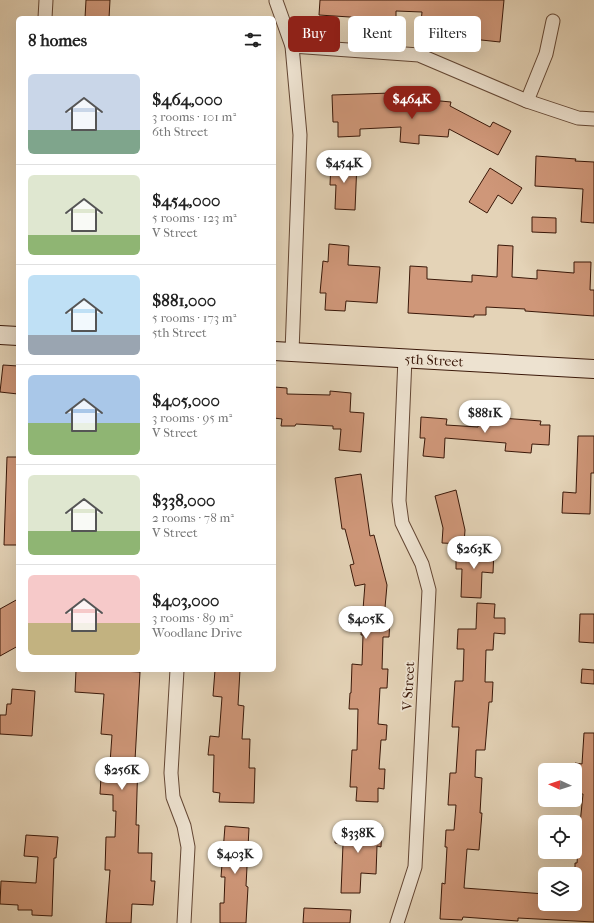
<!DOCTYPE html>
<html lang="en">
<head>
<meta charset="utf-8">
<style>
  :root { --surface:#fff; --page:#f2f2f2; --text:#222; --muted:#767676; --line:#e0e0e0; --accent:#8f2418 }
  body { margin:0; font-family:"IM FELL French Canon",serif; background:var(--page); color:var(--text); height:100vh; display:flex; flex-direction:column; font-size:15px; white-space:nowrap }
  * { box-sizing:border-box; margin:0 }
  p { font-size:13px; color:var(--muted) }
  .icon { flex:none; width:22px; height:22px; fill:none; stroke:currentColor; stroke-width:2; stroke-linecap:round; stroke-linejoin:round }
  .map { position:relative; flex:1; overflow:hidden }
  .panel { position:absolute; left:16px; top:16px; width:260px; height:656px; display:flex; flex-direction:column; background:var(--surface); border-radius:6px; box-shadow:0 4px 16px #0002 }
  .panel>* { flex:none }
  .banner { position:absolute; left:288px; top:16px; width:246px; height:36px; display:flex; gap:8px }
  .needle { width:26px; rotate:273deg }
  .controls { position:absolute; left:538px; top:763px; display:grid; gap:8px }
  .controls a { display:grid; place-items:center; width:44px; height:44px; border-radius:6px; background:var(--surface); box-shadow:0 4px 16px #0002; font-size:20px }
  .price { position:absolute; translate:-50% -34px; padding:0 9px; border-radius:14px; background:#fff; color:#222; font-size:13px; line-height:26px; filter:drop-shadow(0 1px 2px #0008) }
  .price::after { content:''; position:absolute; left:50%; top:24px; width:12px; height:9px; margin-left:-6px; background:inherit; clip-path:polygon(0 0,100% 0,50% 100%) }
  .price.on { background:var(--accent); color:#fff }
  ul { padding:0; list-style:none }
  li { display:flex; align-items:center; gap:12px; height:100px; padding:0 12px }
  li+li { border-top:1px solid var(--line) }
  li span { display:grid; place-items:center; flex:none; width:112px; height:80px; border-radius:6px; color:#555 }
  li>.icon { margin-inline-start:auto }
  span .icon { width:48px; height:48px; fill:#fffc; stroke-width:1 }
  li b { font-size:17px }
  h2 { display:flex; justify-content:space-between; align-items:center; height:48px; padding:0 12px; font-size:17px }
  .tag { padding:0 14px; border-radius:6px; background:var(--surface); box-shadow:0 4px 16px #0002; font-size:14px; line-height:36px }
  .tag.on { background:var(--accent); color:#fff }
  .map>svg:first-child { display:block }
</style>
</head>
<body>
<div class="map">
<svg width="594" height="923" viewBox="0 0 594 923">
  <rect width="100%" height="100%" fill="#e4d3b7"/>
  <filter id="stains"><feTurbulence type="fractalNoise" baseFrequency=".005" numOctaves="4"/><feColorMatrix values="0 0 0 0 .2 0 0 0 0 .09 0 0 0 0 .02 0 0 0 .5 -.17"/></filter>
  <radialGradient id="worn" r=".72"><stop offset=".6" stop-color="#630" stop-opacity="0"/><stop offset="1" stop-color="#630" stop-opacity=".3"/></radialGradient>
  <g fill="#cf9779" stroke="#3a1809">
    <path d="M86,0H110L109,18H85Z"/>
    <path d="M320,0H504L500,42L472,39L473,34L464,33L465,26L421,23L422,12L396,11V20L319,15Z"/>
    <path d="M391,93V104L430,106V100L451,102L450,106L490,127L493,122L511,131L498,155L449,129L448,137L419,135V144L400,142L401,127L360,129V136L338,137V122H333L332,95Z"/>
    <path d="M536,156L576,159L575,161L594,162V223L581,222L583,189L535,186Z"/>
    <path d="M331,161L357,162L355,210L335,209L336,185H330Z"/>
    <path d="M490,168L522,188L512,204L498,195L487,213L469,202Z"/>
    <path d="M532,217L556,218V233L532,232Z"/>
    <path d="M329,244L349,246L348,265L380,267L377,303L346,301L345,311L325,310L326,293H320L323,261L328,262Z"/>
    <path d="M498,245L513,246L512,277L537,279V270L574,273V262H591L590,290H594V316L525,311V309L486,307V315H474V317L408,313L410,266L427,267V279L472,282V275L497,277Z"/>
    <path d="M3,365L18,366V394L0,392Z"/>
    <path d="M274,387L287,388V394L330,395V391L351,393L350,412L364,413L361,452L339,450L341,429H333V426L296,424L295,426H281L282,419L274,418Z"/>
    <path d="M421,417L447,419L446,425L478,427L479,421L488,422V417L541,421L540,425H550L549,445L532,444L531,453L505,451L506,443L445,438L444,458L423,456L425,438H420Z"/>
    <path d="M578,436H594V473H591L590,514L562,513L563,492L576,493Z"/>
    <path d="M7,457H18V545H4Z"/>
    <path d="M361,474L370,536L374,535L387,585L384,619L390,620L389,637H383L382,669H388L387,688H380L378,724L387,725L386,740H381L379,769H385L384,789L378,788V802L356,801L357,787H350L352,750H357L358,709H349L350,693H351L352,664L362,665L363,635H361L365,584L355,586L350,565L354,564L345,529H342L335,478Z"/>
    <path d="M456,490L465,530L464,544L442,543L443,528L435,496Z"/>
    <path d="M456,549L494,550L493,573L482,572L481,598L461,597L462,569H456Z"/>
    <path d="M18,599V646L0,656V609Z"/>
    <path d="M477,603L495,604L494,618H505V634L494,633L493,650H486L485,682H493L492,702H489L485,750H476L475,777L482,778L480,813H482L479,850L467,849L464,888L545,894V904H575V863H577L579,836H575V823L580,824L583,794H575V763L582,764L584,733H594V922L518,918V921L463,917L462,920L440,919L442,883L445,884L447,847H445L446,830H454L456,805H448L450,773H456L459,727H452L455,681H463L464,649H457L458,629H476Z"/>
    <path d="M580,614H594V643L579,642Z"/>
    <path d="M582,669L594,670V684L581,683Z"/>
    <path d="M76,670H121V671L140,672L135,760H138L136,825H139L138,853H152L151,881H155L153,905L132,904L131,923H106L110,870H105L106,837H115L116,811H113V795L100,794L101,777H109L112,735L101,734L104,694L75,692Z"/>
    <path d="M215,670H240L238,705L244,706L242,739H250L249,768H255L254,803L219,802L220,793L213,792L214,755H208L210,736L219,737L222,697L213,696Z"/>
    <path d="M12,689L35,691L32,736L0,734V715H6L7,704H11Z"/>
    <path d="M354,823L382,826L381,847L377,846L376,874L361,873L360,893H341L343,844L335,843L336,830L354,831Z"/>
    <path d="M225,826L249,828L246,886L248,887L246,923H220V903H224L225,877H221Z"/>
    <path d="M26,835L58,837L56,858H54L52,916L32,915V910H18V905L0,904L1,881L36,883L38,857L24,856Z"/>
    <path d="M304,908L351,910L350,923H303Z"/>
  </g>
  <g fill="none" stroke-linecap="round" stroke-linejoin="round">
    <defs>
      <g id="street">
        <path d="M276,1L292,46L300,135L292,352"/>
        <path d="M45,18L46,0"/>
        <path d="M292,46L419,55L527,101L578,118L594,119"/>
        <path d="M527,101L546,54L553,21"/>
        <path d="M177,670L171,773L173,797L184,826L188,847L184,923"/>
        <path d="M397,923L415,867L429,590L422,564L402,523L399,501L405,358"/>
      </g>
      <g id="secondary">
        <path d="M0,335L18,336"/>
        <path d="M274,351L594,369"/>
      </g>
    </defs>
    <use href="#street" stroke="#644734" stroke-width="15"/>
    <use href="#secondary" stroke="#3a1809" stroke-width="20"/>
    <use href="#street" stroke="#ede2d0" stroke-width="13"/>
    <use href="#secondary" stroke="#ede2d0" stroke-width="18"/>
  </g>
  <g text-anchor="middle" stroke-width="3.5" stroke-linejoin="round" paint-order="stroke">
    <g font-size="14" fill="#3a1809" stroke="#ede2d0">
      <text transform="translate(434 360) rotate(3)" y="5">5th Street</text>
      <text transform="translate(408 686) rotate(-87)" y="5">V Street</text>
    </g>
  </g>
  <rect width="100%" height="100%" filter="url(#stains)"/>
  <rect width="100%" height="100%" fill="url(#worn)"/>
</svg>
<div class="controls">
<a><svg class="needle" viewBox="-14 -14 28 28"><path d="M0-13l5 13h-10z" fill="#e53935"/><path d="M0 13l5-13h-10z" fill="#767676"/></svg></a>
<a><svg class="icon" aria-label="locate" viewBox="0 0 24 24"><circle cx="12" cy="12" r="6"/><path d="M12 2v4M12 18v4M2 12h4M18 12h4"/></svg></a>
<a><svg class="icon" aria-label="layers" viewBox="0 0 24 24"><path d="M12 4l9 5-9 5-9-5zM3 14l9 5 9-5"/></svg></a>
</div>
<b class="price on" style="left:412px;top:120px">$464K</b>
<b class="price" style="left:344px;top:184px">$454K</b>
<b class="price" style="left:485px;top:434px">$881K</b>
<b class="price" style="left:474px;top:570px">$263K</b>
<b class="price" style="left:366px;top:640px">$405K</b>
<b class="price" style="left:122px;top:791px">$256K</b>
<b class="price" style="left:358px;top:854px">$338K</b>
<b class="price" style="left:235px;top:875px">$403K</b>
<div class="banner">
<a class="tag on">Buy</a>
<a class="tag">Rent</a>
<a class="tag">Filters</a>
</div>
<section class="panel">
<h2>8 homes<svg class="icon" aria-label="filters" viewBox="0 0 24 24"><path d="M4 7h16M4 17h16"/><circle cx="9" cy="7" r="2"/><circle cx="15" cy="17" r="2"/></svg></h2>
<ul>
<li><span style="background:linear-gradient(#c9d6e8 70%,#7fa58c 0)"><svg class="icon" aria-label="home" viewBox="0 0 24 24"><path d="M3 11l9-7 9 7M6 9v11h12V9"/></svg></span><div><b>$464,000</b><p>3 rooms · 101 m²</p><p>6th Street</p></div></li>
<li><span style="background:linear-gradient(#dfe7d0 75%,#8fb573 0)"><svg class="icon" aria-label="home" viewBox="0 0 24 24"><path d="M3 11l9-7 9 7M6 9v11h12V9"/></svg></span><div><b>$454,000</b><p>5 rooms · 123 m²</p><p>V Street</p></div></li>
<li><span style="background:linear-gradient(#bfe0f5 75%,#9aa5b1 0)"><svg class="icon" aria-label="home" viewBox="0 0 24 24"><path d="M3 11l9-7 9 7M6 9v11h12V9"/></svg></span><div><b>$881,000</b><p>5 rooms · 173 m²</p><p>5th Street</p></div></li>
<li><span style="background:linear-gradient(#a9c7e8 60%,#8fb573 0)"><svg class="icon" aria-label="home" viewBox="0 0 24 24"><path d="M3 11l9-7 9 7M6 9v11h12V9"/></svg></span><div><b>$405,000</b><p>3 rooms · 95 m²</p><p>V Street</p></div></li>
<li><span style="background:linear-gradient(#dfe7d0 70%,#8fb573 0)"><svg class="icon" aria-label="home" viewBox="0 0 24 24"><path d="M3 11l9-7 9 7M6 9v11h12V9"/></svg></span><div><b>$338,000</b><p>2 rooms · 78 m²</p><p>V Street</p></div></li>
<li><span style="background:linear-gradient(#f6c9c9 60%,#c2b280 0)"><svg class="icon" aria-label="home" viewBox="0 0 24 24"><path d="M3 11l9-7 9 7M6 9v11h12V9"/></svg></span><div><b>$403,000</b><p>3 rooms · 89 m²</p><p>Woodlane Drive</p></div></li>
</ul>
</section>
</div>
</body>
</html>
